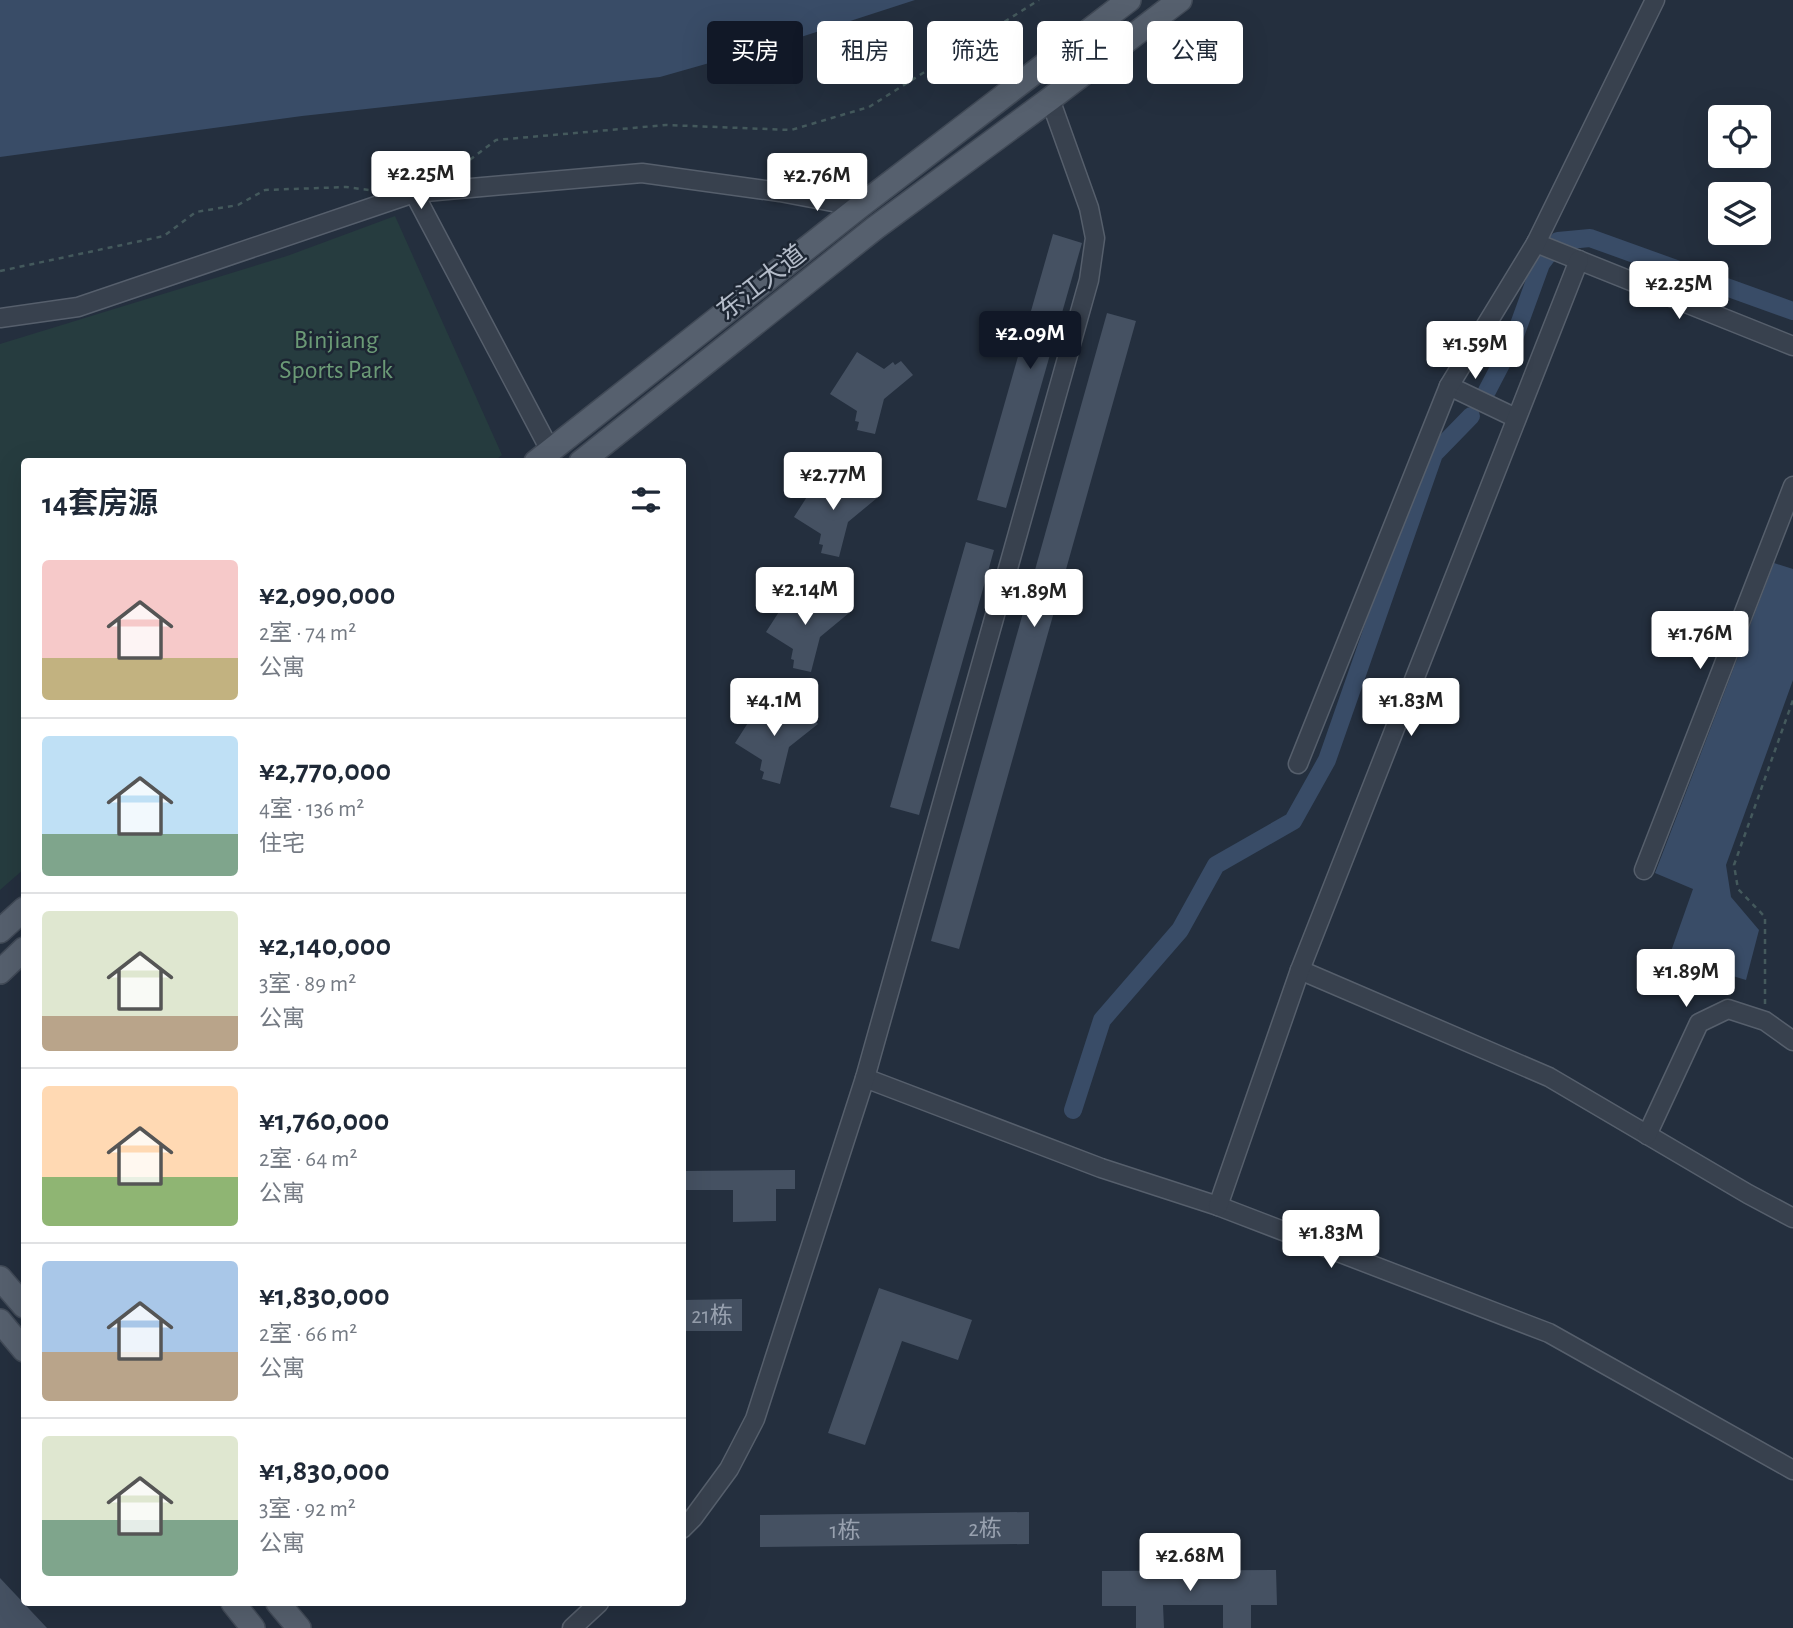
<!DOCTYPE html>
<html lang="zh">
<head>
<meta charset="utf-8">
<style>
  :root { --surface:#fff; --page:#f6f6f7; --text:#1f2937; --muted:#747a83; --line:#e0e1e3; --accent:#111827 }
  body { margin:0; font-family:"Alegreya Sans","Noto Sans SC",sans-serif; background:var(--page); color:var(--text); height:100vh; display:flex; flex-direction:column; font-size:26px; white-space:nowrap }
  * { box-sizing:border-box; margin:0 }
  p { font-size:23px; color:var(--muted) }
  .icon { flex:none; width:38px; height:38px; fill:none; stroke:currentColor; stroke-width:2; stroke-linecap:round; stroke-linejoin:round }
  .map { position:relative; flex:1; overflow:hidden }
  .side { position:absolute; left:21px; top:458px; width:665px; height:1148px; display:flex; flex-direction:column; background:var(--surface); border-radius:7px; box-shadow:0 7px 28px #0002 }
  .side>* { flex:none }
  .guide { position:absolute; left:707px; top:21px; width:665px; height:63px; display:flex; gap:14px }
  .buttons { position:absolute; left:1708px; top:105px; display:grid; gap:14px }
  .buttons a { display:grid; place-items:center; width:63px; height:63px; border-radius:7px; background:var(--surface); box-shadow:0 7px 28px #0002; font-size:35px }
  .price { position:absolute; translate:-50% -60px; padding:0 16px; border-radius:7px; background:#fff; color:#222; font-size:23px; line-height:46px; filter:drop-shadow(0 2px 4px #0008) }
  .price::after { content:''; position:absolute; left:50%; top:42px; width:21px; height:16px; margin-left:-10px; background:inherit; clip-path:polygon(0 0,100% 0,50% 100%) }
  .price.current { background:var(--accent); color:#fff }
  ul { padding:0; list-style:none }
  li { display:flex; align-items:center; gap:21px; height:175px; padding:0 21px }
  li+li { border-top:2px solid var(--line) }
  li span { display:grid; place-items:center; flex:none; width:196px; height:140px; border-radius:7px; color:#555 }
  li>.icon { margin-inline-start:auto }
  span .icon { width:84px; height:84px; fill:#fffc; stroke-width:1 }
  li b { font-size:30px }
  h2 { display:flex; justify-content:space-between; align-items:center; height:84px; padding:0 21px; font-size:30px }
  .pill { padding:0 24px; border-radius:7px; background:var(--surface); box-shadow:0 7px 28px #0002; font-size:24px; line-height:63px }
  .pill.current { background:var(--accent); color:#fff }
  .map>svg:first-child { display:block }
</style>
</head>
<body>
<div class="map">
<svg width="1793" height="1628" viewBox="0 0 1793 1628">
  <rect width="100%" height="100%" fill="#242f3e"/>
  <path fill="#263c3f" d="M395,216L502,455L493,462H24V869L0,890V344L287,256Z"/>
  <g fill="#394c67">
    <path d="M0,0H915L804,36L660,77L302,116L0,157Z"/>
    <path d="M1774,563L1793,569V680L1726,865L1731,897L1759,930L1746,980L1669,957L1693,889L1655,873Z"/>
  </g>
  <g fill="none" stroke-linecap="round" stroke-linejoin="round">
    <g stroke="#394c67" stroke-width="18">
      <path d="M1487,391L1513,341L1541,264L1558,241L1590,238L1793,311"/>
      <path d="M1073,1110L1102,1020L1180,930L1216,865L1293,821L1327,760L1434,454L1471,416"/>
    </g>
  </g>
  <g fill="#455162">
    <path d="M1053,234L1082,243L1006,508L977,500Z"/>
    <path d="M1107,313L1136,321L959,949L931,941Z"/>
    <path d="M857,352L884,369L893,362L895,365L901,361L913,375L884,399L875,434L857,430L859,422L855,421L857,411L830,394Z"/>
    <path d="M821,475L848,492L856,485L859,488L865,483L877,498L848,522L839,557L821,553L823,545L819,544L821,534L794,517Z"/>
    <path d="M966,542L994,550L919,815L890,807Z"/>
    <path d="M793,590L820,607L828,600L831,603L837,598L849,613L820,637L811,672L793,668L794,660L791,659L793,649L766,632Z"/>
    <path d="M762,701L789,718L797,712L800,715L806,710L818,724L789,747L780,784L762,779L764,772L760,770L762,760L735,743Z"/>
    <path d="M795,1170V1189H776V1221L733,1222V1190H682V1171Z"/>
    <path d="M879,1288L972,1320L958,1360L902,1341L865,1445L828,1433Z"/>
    <path d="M742,1299V1331H682V1300Z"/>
    <path d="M1029,1512V1544L760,1547V1515Z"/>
    <path d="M1276,1570L1277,1605H1251V1628H1223V1605H1163L1164,1628H1136V1606H1102V1571Z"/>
    <path d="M0,1578L47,1628H0Z"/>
  </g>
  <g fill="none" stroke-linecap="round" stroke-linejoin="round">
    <defs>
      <g id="minor">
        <path d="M414,193L550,450"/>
        <path d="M1536,243L1793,346"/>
        <path d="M0,318L78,307L414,193L642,173L780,192L859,207"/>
        <path d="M1449,386L1516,418"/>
        <path d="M1298,764L1449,386L1536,243L1655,0"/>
        <path d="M1644,870L1793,486"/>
        <path d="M1300,970L1549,1077L1748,1194L1793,1218"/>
        <path d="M865,1078L1101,1168L1218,1206L1549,1333L1793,1470"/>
        <path d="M1647,1135L1699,1023L1728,1009L1765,1021L1793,1041"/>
        <path d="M1218,1206L1300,970L1579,260"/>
        <path d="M682,1529L693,1518L729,1469L755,1419L865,1078L1089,280L1095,238L1089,208L1050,99"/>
        <path d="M572,1628L599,1603"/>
      </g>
      <g id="major">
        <path d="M536,462L859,207L1129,0"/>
        <path d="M581,462L875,228L1050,99L1180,0"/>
        <path d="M0,931L24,909"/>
        <path d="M0,972L24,949"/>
        <path d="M0,1278L24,1306"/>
        <path d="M0,1321L24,1350"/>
        <path d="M233,1603L253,1628"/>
        <path d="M278,1603L299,1628"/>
      </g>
    </defs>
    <use href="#minor" stroke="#565f6c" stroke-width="21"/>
    <use href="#major" stroke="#414a57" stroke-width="26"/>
    <g stroke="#44595c" stroke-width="2.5" stroke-dasharray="5 5" stroke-linecap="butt">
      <path d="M454,172L496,140L666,125L791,130L869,107L1039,0"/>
      <path d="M0,271L164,236L196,212L238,205L265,190L346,187L369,190"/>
      <path d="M1765,1004V917L1738,889L1734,865L1793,700"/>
    </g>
    <use href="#minor" stroke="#38414e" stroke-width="18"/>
    <use href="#major" stroke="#56606e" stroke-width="23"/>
  </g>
  <g text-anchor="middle" stroke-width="5" stroke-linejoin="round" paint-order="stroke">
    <g font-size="23" fill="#98a1af">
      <text x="712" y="1323">21栋</text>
      <text x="985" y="1536">2栋</text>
      <text x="845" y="1538">1栋</text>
    </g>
    <g font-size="26" fill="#b4bcc9" stroke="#1d2633">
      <text transform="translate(761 282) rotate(-38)" y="9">东江大道</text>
    </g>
    <g font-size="26" fill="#6b9a76" stroke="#1d2633">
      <text x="336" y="348">Binjiang<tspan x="336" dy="30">Sports Park</tspan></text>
    </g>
  </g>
</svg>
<div class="buttons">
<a><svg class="icon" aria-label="locate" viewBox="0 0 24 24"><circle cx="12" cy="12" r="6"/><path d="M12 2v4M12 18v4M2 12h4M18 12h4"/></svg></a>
<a><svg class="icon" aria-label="layers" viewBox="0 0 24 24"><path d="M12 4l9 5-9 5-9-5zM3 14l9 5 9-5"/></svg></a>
</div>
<b class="price" style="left:421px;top:211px">¥2.25M</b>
<b class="price" style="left:817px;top:213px">¥2.76M</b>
<b class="price" style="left:1679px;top:321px">¥2.25M</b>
<b class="price current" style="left:1030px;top:371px">¥2.09M</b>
<b class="price" style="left:1475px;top:381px">¥1.59M</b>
<b class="price" style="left:833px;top:512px">¥2.77M</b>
<b class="price" style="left:805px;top:627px">¥2.14M</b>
<b class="price" style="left:1034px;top:629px">¥1.89M</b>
<b class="price" style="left:1700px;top:671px">¥1.76M</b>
<b class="price" style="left:774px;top:738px">¥4.1M</b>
<b class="price" style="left:1411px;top:738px">¥1.83M</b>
<b class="price" style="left:1686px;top:1009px">¥1.89M</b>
<b class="price" style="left:1331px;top:1270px">¥1.83M</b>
<b class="price" style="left:1190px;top:1593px">¥2.68M</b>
<div class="guide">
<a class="pill current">买房</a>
<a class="pill">租房</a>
<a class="pill">筛选</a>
<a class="pill">新上</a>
<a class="pill">公寓</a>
</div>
<section class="side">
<h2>14套房源<svg class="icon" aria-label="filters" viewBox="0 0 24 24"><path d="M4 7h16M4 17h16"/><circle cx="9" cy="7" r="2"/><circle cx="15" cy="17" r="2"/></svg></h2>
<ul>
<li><span style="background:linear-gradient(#f6c9c9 70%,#c2b280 0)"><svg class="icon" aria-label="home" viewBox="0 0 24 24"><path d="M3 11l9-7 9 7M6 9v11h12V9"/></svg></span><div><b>¥2,090,000</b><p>2室 · 74 m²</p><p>公寓</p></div></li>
<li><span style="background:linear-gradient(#bfe0f5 70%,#7fa58c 0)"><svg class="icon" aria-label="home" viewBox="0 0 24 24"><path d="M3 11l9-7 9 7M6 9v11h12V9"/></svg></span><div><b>¥2,770,000</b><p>4室 · 136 m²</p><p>住宅</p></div></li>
<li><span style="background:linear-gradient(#dfe7d0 75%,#b9a48a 0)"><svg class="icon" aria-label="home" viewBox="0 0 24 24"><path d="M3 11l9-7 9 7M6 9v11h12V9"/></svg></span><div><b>¥2,140,000</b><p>3室 · 89 m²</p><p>公寓</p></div></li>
<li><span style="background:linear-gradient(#ffd9b3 65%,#8fb573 0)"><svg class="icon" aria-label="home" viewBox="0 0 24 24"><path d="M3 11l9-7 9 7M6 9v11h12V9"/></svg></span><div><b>¥1,760,000</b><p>2室 · 64 m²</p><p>公寓</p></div></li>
<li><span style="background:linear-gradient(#a9c7e8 65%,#b9a48a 0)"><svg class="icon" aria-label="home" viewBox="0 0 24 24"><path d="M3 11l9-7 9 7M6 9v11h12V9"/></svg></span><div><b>¥1,830,000</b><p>2室 · 66 m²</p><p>公寓</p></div></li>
<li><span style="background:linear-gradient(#dfe7d0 60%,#7fa58c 0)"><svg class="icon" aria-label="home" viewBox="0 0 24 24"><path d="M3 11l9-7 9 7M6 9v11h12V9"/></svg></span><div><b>¥1,830,000</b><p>3室 · 92 m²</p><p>公寓</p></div></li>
</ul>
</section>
</div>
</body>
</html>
